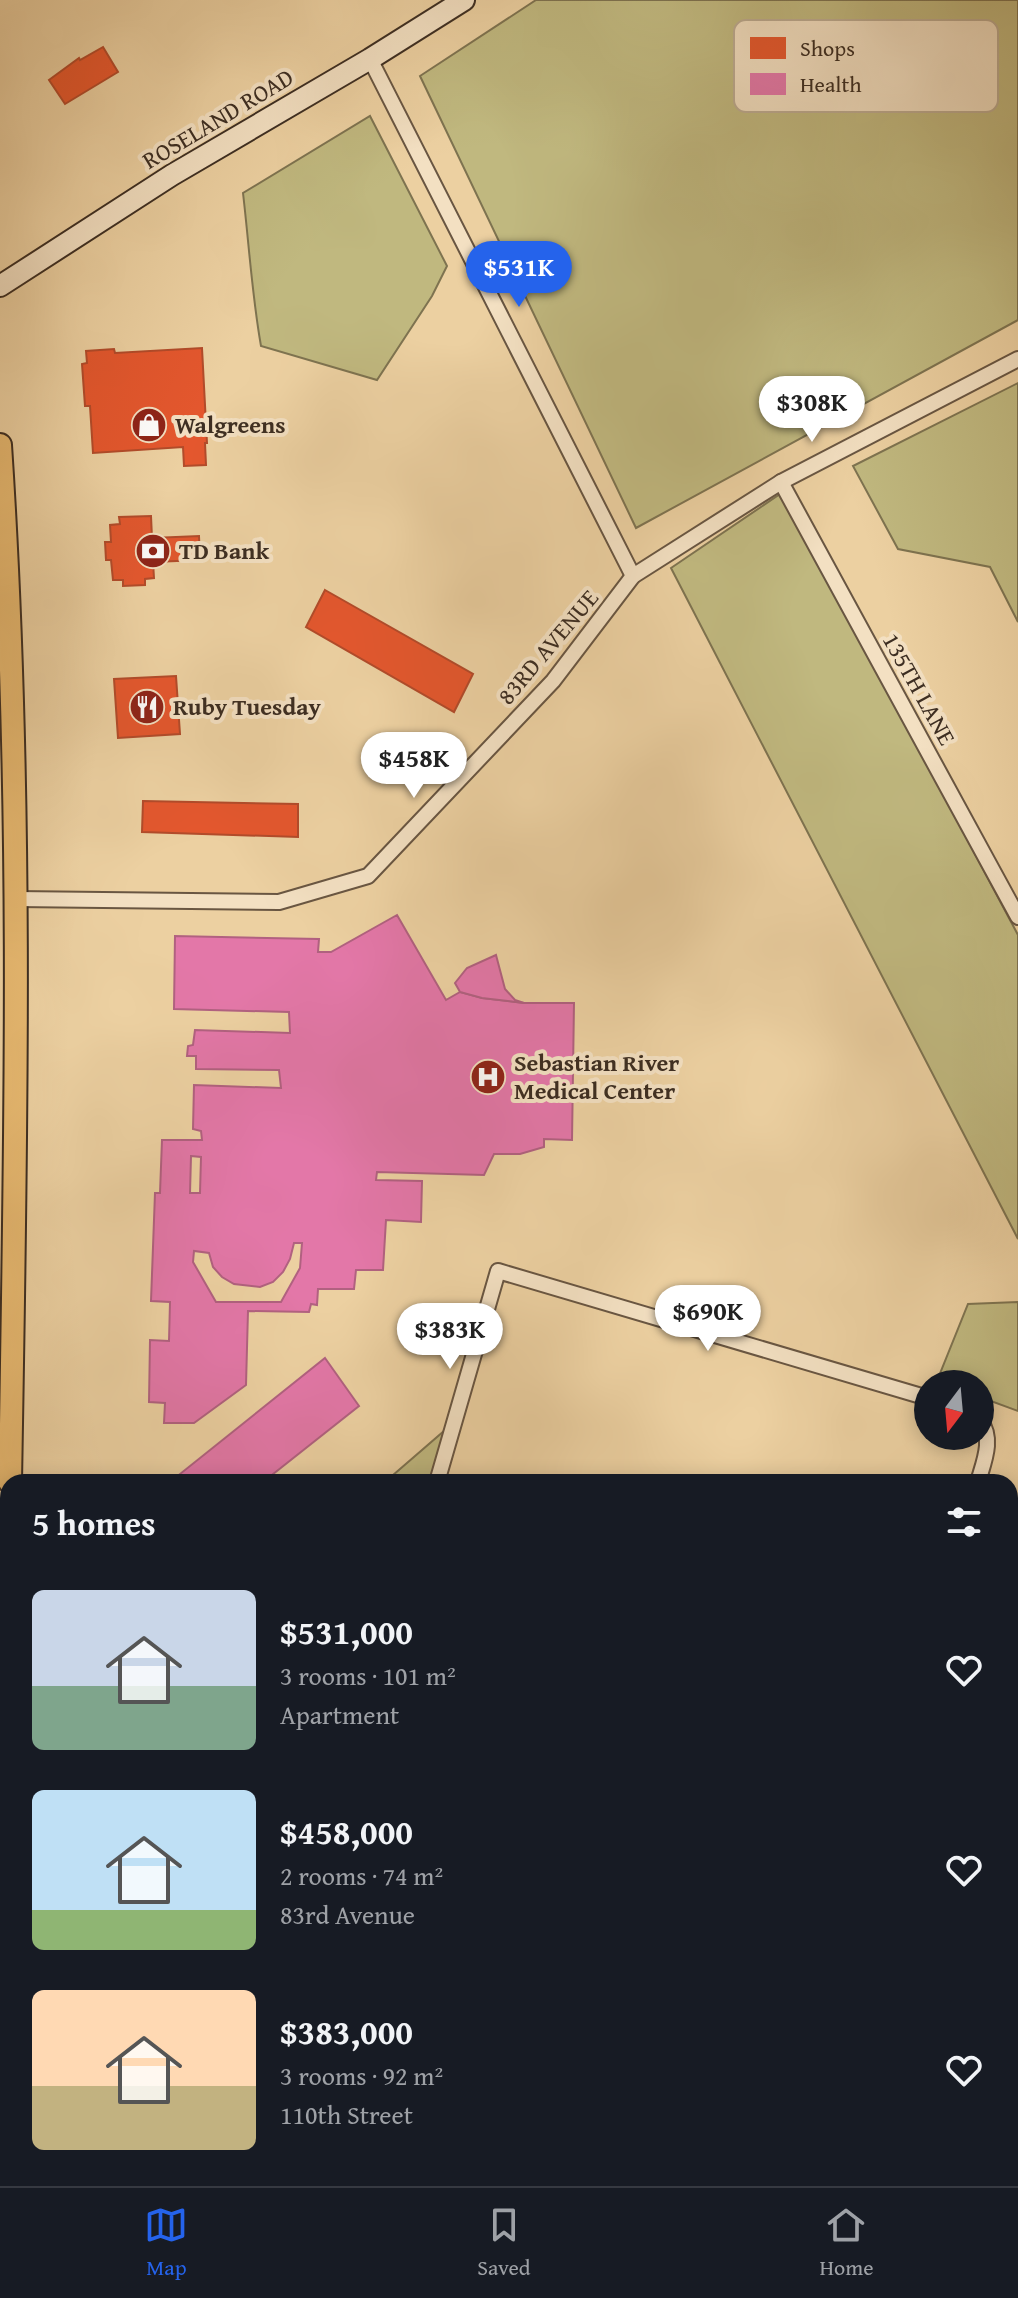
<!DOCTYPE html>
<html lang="en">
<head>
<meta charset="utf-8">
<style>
  :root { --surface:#171b24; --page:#20242c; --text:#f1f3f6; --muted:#9ea1a6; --line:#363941; --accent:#2563eb }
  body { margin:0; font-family:"Gentium Book Plus",serif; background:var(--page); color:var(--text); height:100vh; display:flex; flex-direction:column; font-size:30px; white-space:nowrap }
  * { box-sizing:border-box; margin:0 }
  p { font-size:26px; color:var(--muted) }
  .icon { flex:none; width:44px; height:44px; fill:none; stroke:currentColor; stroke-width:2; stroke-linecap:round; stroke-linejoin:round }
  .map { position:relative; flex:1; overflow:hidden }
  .drawer { position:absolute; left:0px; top:1474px; width:1018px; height:712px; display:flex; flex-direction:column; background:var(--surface); border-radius:24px 24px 0 0; box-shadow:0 4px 20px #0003 }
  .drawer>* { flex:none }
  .needle { width:52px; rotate:196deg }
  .controls { position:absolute; left:914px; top:1370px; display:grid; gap:16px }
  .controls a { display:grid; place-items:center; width:80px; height:80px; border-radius:50%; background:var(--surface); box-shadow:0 4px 20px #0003; font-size:40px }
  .price { position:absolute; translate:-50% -68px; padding:0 18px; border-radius:28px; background:#fff; color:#222; font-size:26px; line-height:52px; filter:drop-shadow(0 2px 4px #0008) }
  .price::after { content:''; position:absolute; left:50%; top:48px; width:24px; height:18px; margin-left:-12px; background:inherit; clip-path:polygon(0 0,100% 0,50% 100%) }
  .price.active { background:var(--accent); color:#fff }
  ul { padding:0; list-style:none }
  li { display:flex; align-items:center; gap:24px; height:200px; padding:0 32px }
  li span { display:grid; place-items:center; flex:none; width:224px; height:160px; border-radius:12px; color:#555 }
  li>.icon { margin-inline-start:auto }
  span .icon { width:96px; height:96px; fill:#fffc; stroke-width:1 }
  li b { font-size:34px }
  h2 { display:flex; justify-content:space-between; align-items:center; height:96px; padding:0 32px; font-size:34px }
  .tab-bar { display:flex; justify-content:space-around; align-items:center; height:112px; border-top:2px solid var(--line); background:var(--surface); font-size:22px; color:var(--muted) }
  .tab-bar a { display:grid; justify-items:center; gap:4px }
  .tab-bar .active { color:var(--accent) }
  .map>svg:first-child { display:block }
</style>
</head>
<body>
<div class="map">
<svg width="1018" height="2186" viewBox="0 0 1018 2186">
  <rect width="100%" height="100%" fill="#ecd0a1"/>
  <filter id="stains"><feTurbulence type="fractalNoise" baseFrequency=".0025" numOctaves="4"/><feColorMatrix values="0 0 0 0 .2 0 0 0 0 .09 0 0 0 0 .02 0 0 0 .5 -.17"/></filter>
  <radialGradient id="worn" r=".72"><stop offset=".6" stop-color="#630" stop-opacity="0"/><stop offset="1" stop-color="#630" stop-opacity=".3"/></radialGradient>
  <g fill="#c0b87f" stroke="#7e7350" stroke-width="2">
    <path d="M536,0H1018V320L636,528L420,76Z"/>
    <path d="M370,116L447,266L432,296L377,380L261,346C252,296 249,244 243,193Z"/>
    <path d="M1018,383V622L990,567L898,549L853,466Z"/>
    <path d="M783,492L1018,935V1239L671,568Z"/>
    <path d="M1018,1302V1411L980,1397V1384H945L937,1381L968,1304Z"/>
    <path d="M444,1431L440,1466L435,1482H385Z"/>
  </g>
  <path fill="#9db4b1" stroke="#777e78" stroke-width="2" d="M1018,1926V2186H685L686,2178H1010V1929Z"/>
  <g fill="#e4572e" stroke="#b24b2a" stroke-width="2">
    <path d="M103,47L118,72L65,104L49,80L79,58L80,60Z"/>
    <path d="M202,348L207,443H205L206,465L184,466L183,447L93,453L90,406H85L82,364L87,363L86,351L114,349L115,353Z"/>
    <path d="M151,516L152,538L199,536L200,560L153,562L154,578L145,579V585L123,586V580H113L111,560H106L105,542H111L110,525L120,524L119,517Z"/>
    <path d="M325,590L473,674L454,712L306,627Z"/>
    <path d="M176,676L180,734L118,738L114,679Z"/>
    <path d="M143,801L298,804V837L142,832Z"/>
  </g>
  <g fill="#e377a8" stroke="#b16180" stroke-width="2" fill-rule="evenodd">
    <path d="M397,915L446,1000L460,992L482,998L524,1003H574L572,1140L544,1139V1147L520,1154H494L484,1175L377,1172L376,1180L422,1181L421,1222L386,1220L383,1270H356L354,1289H318L317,1305L311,1304L309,1312L248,1311L246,1385L194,1423H164L165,1403L149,1402L150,1340L169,1341L170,1302L151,1301L155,1193H160L162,1140H202L201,1131L193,1129L194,1085L281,1088L279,1070L196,1069V1056H187L188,1046L193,1045L195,1030L290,1033L289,1012L174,1009L175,936L319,939L318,952H331ZM191,1156L201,1157L200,1193H190ZM294,1243H302L300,1268L281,1302H216L193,1262L194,1251L209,1253L213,1267L222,1277L234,1284L260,1287L273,1282L283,1272L290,1259Z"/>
    <path d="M496,955L505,989L515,1000L524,1003L482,998L460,992L455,983L467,968Z"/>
    <path d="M325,1358L359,1406L263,1482H179L175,1478Z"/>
  </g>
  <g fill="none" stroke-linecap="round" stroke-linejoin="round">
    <defs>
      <g id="minor">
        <path d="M370,59L633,576"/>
        <path d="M781,482L1018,917"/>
        <path d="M16,899L279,902L368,876L553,681L633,576L781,482L1018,359"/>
        <path d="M437,1482L498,1271L928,1398"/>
        <path d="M978,1482C984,1461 994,1439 980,1420"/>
        <path d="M245,2186V2178"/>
        <path d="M477,2186L479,2178"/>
      </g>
      <path id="secondary" d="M0,286L172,175L370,59L464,0"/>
      <g id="primary">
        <path d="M0,445C23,790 16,1136 10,1482"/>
        <path d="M0,2028L8,1565"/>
      </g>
    </defs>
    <use href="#minor" stroke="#695642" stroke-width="18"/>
    <use href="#secondary" stroke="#3d2e22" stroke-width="24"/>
    <use href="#primary" stroke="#3d2e22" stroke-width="26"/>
    <use href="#minor" stroke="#f3e0c2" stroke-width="14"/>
    <use href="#secondary" stroke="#f3e0c2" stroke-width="20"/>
    <use href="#primary" stroke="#e6b870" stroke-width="22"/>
  </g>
  <defs>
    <symbol id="shop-disc" viewBox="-11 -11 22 22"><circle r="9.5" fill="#8f2418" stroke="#f3e0c2"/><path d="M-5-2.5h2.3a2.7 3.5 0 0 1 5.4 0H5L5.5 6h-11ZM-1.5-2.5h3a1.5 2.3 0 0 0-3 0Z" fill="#fff"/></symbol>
    <symbol id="bank-disc" viewBox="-11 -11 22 22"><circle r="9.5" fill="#8f2418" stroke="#f3e0c2"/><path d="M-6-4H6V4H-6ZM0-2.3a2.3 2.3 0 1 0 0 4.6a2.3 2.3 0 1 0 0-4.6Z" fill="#fff"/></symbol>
    <symbol id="restaurant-disc" viewBox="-11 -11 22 22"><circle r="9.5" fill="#8f2418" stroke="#f3e0c2"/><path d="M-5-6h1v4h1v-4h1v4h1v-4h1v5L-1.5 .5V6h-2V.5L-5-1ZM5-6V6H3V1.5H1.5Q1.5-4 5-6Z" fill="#fff"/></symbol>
    <symbol id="hospital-disc" viewBox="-11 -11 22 22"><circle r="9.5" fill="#8f2418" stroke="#f3e0c2"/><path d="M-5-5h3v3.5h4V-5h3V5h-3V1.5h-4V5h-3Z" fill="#fff"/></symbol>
  </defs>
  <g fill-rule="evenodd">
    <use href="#shop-disc" x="129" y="405" width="40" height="40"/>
    <use href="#bank-disc" x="133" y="531" width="40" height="40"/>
    <use href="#restaurant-disc" x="127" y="687" width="40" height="40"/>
    <use href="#hospital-disc" x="468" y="1057" width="40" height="40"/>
  </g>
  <g text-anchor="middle" stroke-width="8" stroke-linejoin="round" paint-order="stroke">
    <g font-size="24" fill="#3d2e22" stroke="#f3e0c2">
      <text transform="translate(218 119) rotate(-31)" y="8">ROSELAND ROAD</text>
      <text transform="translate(548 647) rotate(-50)" y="8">83RD AVENUE</text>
      <text transform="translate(919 689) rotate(61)" y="8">135TH LANE</text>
    </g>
    <g font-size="24" font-weight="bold" fill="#3d2e22" stroke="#f3e0c2" text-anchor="start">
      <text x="175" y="433">Walgreens</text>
      <text x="179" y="559">TD Bank</text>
      <text x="173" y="715">Ruby Tuesday</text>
      <text x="514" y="1071">Sebastian River<tspan x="514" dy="28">Medical Center</tspan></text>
    </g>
  </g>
  <rect x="734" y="20" width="264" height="92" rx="12" fill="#f3e0c2" stroke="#bcab92" stroke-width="2"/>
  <rect x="750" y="37" width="36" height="22" fill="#e4572e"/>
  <rect x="750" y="73" width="36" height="22" fill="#e377a8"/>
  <g font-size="22" fill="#3d2e22">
    <text x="800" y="56">Shops</text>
    <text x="800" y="92">Health</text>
  </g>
  <rect width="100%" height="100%" filter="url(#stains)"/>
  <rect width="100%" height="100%" fill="url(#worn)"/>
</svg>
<div class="controls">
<a><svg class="needle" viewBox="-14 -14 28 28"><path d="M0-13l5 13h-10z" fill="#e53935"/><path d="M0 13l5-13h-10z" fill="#9ea1a6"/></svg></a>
</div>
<b class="price active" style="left:519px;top:309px">$531K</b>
<b class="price" style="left:812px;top:444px">$308K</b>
<b class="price" style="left:414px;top:800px">$458K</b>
<b class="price" style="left:708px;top:1353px">$690K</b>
<b class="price" style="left:450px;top:1371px">$383K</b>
<section class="drawer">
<h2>5 homes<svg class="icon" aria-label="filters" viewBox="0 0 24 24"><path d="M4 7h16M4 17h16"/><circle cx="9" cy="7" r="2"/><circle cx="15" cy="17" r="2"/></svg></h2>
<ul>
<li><span style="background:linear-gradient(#c9d6e8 60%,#7fa58c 0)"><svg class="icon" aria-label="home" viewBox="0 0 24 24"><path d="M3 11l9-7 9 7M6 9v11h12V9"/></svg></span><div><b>$531,000</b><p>3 rooms · 101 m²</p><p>Apartment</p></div><svg class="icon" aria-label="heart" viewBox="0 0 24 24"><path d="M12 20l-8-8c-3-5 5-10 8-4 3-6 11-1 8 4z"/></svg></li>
<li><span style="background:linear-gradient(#bfe0f5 75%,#8fb573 0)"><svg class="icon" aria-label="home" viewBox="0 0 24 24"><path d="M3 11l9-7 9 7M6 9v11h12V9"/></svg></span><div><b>$458,000</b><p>2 rooms · 74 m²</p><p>83rd Avenue</p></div><svg class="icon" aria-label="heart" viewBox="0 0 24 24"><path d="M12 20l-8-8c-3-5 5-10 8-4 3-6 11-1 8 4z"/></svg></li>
<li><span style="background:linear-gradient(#ffd9b3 60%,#c2b280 0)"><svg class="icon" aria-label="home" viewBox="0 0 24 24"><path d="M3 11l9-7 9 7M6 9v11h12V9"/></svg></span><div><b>$383,000</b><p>3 rooms · 92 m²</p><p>110th Street</p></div><svg class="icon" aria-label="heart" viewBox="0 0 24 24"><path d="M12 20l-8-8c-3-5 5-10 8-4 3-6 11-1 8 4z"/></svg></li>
</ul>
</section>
</div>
<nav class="tab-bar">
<a class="active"><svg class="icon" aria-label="map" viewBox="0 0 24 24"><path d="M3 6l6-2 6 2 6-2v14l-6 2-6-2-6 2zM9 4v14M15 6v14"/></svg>Map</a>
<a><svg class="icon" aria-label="saved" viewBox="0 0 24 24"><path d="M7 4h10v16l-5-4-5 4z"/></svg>Saved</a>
<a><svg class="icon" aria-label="home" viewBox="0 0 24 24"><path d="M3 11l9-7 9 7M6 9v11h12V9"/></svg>Home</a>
</nav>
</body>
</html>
